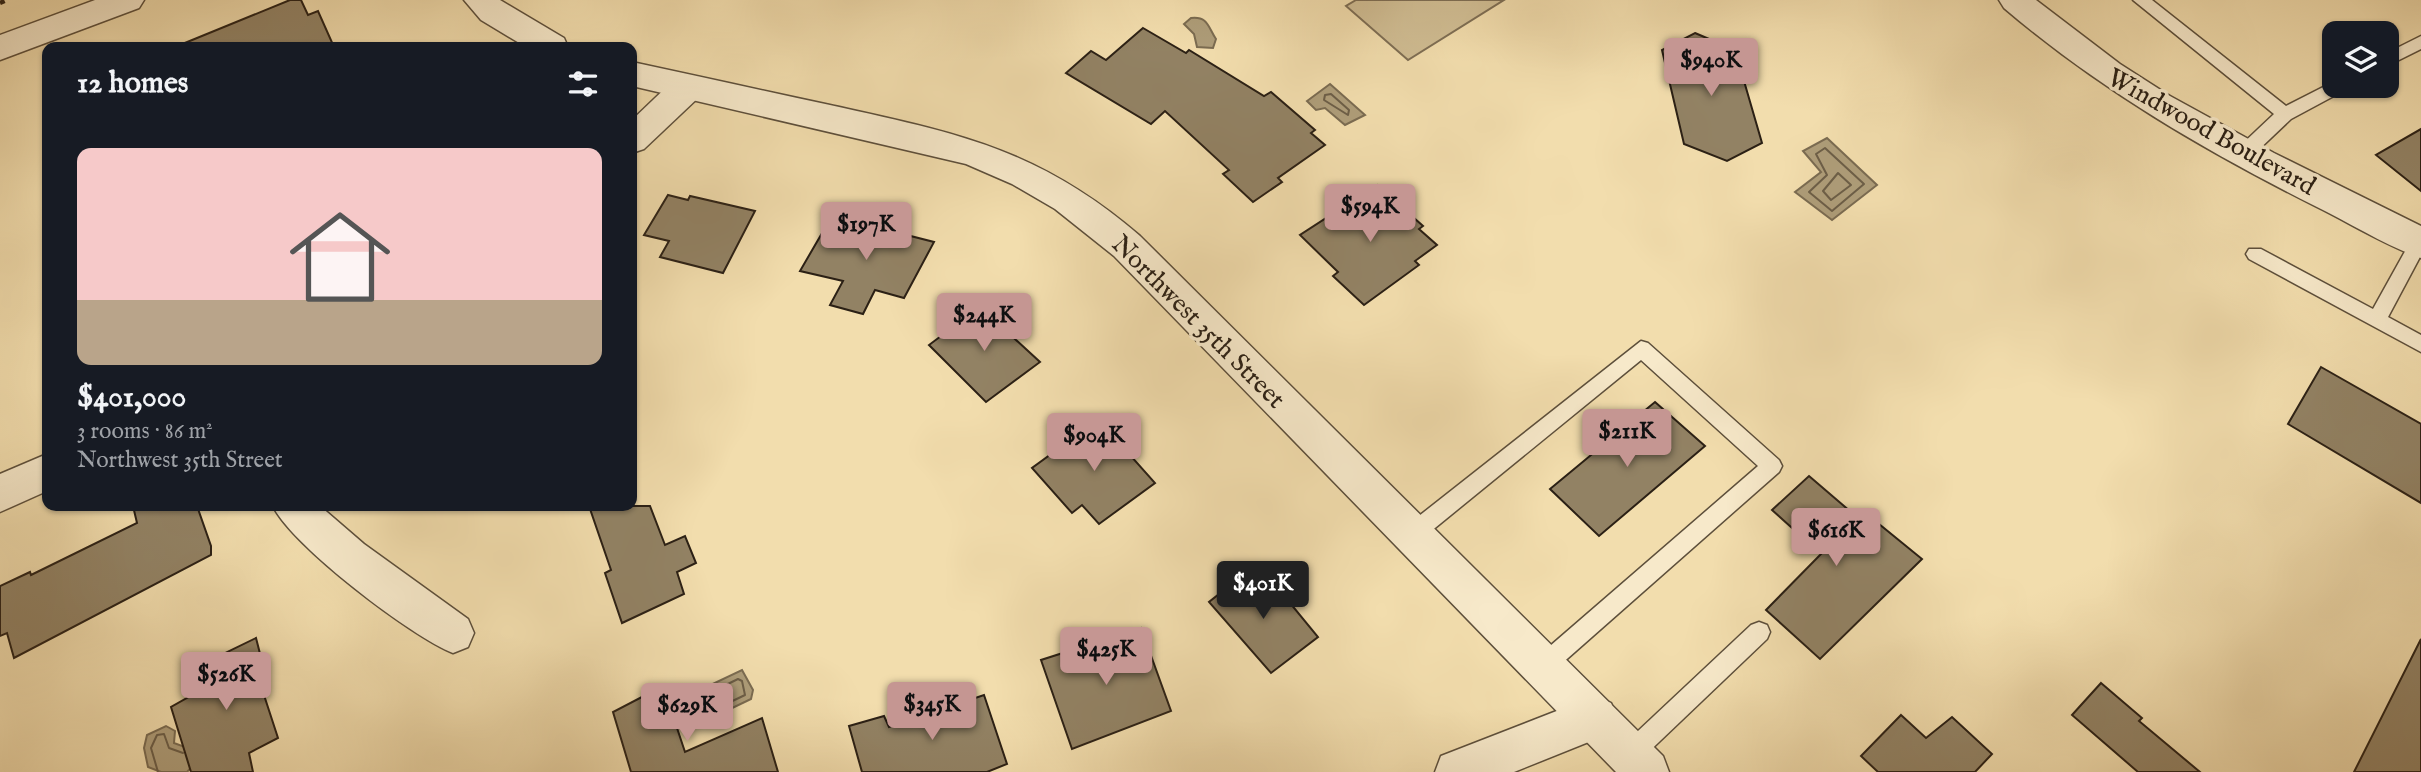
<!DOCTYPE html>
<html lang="en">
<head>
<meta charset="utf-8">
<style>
  :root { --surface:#171b24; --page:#242831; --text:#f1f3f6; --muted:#9ea1a6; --line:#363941; --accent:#c59692 }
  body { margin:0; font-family:"IM FELL English",serif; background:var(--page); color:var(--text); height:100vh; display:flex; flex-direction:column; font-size:26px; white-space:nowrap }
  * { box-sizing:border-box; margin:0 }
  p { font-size:23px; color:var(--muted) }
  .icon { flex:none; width:38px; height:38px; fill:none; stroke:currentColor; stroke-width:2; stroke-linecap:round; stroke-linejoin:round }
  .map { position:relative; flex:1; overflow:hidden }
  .side { position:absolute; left:42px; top:42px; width:595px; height:469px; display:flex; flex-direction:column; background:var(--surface); border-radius:14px; box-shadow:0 2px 5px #0004 }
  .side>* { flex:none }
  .tools { position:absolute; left:2322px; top:21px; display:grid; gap:14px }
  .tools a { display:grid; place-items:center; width:77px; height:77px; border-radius:14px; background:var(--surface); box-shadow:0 2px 5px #0004; font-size:35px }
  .price { position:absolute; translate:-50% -60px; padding:0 16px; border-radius:7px; background:var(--accent); color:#111; font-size:23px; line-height:46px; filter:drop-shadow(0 2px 4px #0008) }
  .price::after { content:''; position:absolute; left:50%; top:42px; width:21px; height:16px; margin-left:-10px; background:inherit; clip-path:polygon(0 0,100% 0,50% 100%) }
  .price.current { background:#222; color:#fff }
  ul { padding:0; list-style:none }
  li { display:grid; align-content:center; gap:14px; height:371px; padding:0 35px }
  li+li { border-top:2px solid var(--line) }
  li span { display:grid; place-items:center; height:217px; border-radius:14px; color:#555 }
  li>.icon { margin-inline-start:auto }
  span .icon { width:126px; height:126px; fill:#fffc; stroke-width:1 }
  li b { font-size:30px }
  h2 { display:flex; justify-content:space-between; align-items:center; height:84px; padding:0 35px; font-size:30px }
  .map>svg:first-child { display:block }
</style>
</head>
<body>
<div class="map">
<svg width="2421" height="772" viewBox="0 0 2421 772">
  <rect width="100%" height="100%" fill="#f2ddad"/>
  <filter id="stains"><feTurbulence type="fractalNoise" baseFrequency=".00286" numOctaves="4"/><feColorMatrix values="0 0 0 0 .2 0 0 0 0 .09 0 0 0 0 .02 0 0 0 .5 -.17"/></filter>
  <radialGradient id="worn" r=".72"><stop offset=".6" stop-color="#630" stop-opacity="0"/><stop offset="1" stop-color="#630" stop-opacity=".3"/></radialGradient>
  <path fill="#d0bd93" stroke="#7e6e54" stroke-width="2" d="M1356,0H1504L1408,60L1346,6Z"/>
  <g fill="#ae9d79" stroke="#7a6b51" stroke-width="2">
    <path d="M1191,18C1208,16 1208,27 1216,39L1213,48L1197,47L1194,34L1184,24Z"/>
    <path d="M1330,84L1365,115L1345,125L1325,108L1316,110L1307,101Z"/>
    <path d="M1827,138L1877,185L1832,220L1795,192L1821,172L1803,151Z"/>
    <path d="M742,670L753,690L751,699L701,723L690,725L681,703L683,698Z"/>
    <path d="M166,726L175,731L174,743L185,747L196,762L187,772H161L148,767L144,748L147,735Z"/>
  </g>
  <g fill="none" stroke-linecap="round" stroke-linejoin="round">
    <g stroke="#6c5e47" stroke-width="2">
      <path d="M1331,94L1349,110L1348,115L1324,100L1325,95Z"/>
      <path d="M1825,148L1864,184L1832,211L1809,192L1827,175L1816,154Z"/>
      <path d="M1838,173L1851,185L1831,200L1823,191Z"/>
      <path d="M738,679L742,681L745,695L699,717L694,716L691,702Z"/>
      <path d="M158,772L151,748L157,735L164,734L169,748L183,753"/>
    </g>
  </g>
  <g fill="#928264" stroke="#2b2015" stroke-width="2">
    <path d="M290,0H301L308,15L318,11L334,47H175Z"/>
    <path d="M1143,28L1186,53L1189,50L1264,96L1271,92L1315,130L1311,133L1325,145L1278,178L1282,182L1253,202L1223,174L1229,170L1165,111L1151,124L1066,73L1091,51L1106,60Z"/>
    <path d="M1695,33L1735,50L1762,143L1727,161L1684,144L1662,50Z"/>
    <path d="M2421,129V191L2376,155Z"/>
    <path d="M1377,185L1423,226L1419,229L1437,245L1415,261L1419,265L1364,305L1333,276L1338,272L1300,235Z"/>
    <path d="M668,195L688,200L690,196L755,211L723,273L660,257L669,241L644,235Z"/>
    <path d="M832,216L934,242L904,298L875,290L863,314L830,305L843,281L800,271Z"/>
    <path d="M985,303L1009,323L1003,328L1040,362L986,402L929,345Z"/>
    <path d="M2321,367L2421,424V503L2288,424Z"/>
    <path d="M1655,402L1705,446L1599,536L1550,489Z"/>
    <path d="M1102,417L1125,442L1121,445L1155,483L1099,524L1082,505L1072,513L1032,468Z"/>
    <path d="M1809,476L1858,518L1863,511L1922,559L1820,659L1766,610L1821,554L1772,510Z"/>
    <path d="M133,506H197L211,546V555L14,658L7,633L0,636V586L30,572L31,575L137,523Z"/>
    <path d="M589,506H650L665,545L685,536L696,563L677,572L684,594L622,623L605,573L611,570Z"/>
    <path d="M1251,569L1280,605L1286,598L1318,637L1271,673L1209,602Z"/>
    <path d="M1141,628L1171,711L1072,749L1041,660Z"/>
    <path d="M256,638L269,689L263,692L278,738L249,753L253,772H191L171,707L192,695L184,673Z"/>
    <path d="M2421,639V772H2354Z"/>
    <path d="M2101,683L2142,718L2139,721L2200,772H2138L2072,715Z"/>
    <path d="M663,686L685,752L762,718L778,772H631L613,712Z"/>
    <path d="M984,695L1007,764L987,772H862L849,726L884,716L889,727Z"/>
    <path d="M1901,715L1926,738L1952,717L1992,754L1975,772H1878L1861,756Z"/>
  </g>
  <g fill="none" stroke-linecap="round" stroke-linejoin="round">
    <defs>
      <g id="service">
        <path d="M2133,0H2152L2286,106L2333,82L2334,86H2347L2345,90L2291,119L2251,157H2239L2236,152L2239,147L2274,114Z"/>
        <path d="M2421,36V49L2387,66V53Z"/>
        <path d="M2421,235V255L2388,317L2421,335V352L2249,259L2246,254L2249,249H2261L2373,309L2413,237Z"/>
        <path d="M1641,341L1648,343L1779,460L1782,466L1779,472L1551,673L1543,676L1535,673L1532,666L1535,659L1758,466L1641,360L1419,541L1412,543L1405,541L1402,534L1405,527Z"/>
        <path d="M1759,622L1767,625L1770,632L1767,639L1638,762L1630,765L1622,762L1619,754L1622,746L1751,625Z"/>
      </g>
      <g id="minor">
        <path d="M1999,0H2036L2120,64L2170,96L2274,153L2421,226V258C2384,245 2350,223 2315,206C2204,150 2099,89 2004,8Z"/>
        <path d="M687,75L699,79L704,88L699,97L644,149L632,153V120L675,79Z"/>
        <path d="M47,454V491L0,512V474Z"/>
        <path d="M273,506H320L364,544L468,619L474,633L468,647L453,653C412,637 291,545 273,506Z"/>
        <path d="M1595,696L1611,703L1617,718L1611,733L1514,772H1435L1441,756Z"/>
      </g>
      <g id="tertiary">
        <path d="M95,0H144L139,8L0,60V35Z"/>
        <path d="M464,0H500L564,38L568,47H526L481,20Z"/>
        <path d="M632,62C698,76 764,91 830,105C956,133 1038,148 1140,236L1663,756L1669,772H1616L1114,256L1055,209L1012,184L966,164L632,86Z"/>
      </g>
    </defs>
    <use href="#service" stroke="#5d4f3b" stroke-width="3"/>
    <use href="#minor" stroke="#5d4f3b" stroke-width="3"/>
    <use href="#tertiary" stroke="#5d4f3b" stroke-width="3"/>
    <path stroke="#2b2015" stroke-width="4.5" stroke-dasharray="5 3.5" stroke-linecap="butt" d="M0,3L7,0"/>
    <use href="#service" fill="#f7e9ca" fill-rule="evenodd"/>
    <use href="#minor" fill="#f7e9ca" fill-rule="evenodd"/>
    <use href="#tertiary" fill="#f7e9ca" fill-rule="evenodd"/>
  </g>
  <g text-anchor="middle" stroke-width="7" stroke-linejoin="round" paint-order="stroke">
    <g font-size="26" fill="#2b2015" stroke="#f7e9ca">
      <text transform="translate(2212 131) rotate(29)" y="9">Windwood Boulevard</text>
      <text transform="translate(1199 321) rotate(45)" y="9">Northwest 35th Street</text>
    </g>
  </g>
  <rect width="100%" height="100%" filter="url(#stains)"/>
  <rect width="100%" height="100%" fill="url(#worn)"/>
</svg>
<div class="tools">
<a><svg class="icon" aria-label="layers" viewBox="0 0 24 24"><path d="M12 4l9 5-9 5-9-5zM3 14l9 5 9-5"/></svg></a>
</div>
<b class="price" style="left:1711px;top:98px">$940K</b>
<b class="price" style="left:1370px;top:244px">$594K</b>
<b class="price" style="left:866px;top:262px">$197K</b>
<b class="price" style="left:984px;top:353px">$244K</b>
<b class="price" style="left:1627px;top:469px">$211K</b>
<b class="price" style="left:1094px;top:473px">$904K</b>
<b class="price" style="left:1836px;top:568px">$616K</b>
<b class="price current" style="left:1263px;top:621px">$401K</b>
<b class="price" style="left:1106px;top:687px">$425K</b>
<b class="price" style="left:226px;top:712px">$526K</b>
<b class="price" style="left:932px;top:742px">$345K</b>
<b class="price" style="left:687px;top:743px">$629K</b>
<section class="side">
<h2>12 homes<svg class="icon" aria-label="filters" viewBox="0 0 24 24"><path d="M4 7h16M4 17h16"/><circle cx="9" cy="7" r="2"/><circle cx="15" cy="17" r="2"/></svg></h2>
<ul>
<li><span style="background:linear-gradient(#f6c9c9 70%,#b9a48a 0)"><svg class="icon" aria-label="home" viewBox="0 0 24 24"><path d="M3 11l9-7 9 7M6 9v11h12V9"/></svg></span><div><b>$401,000</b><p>3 rooms · 86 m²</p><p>Northwest 35th Street</p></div></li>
</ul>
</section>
</div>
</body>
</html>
